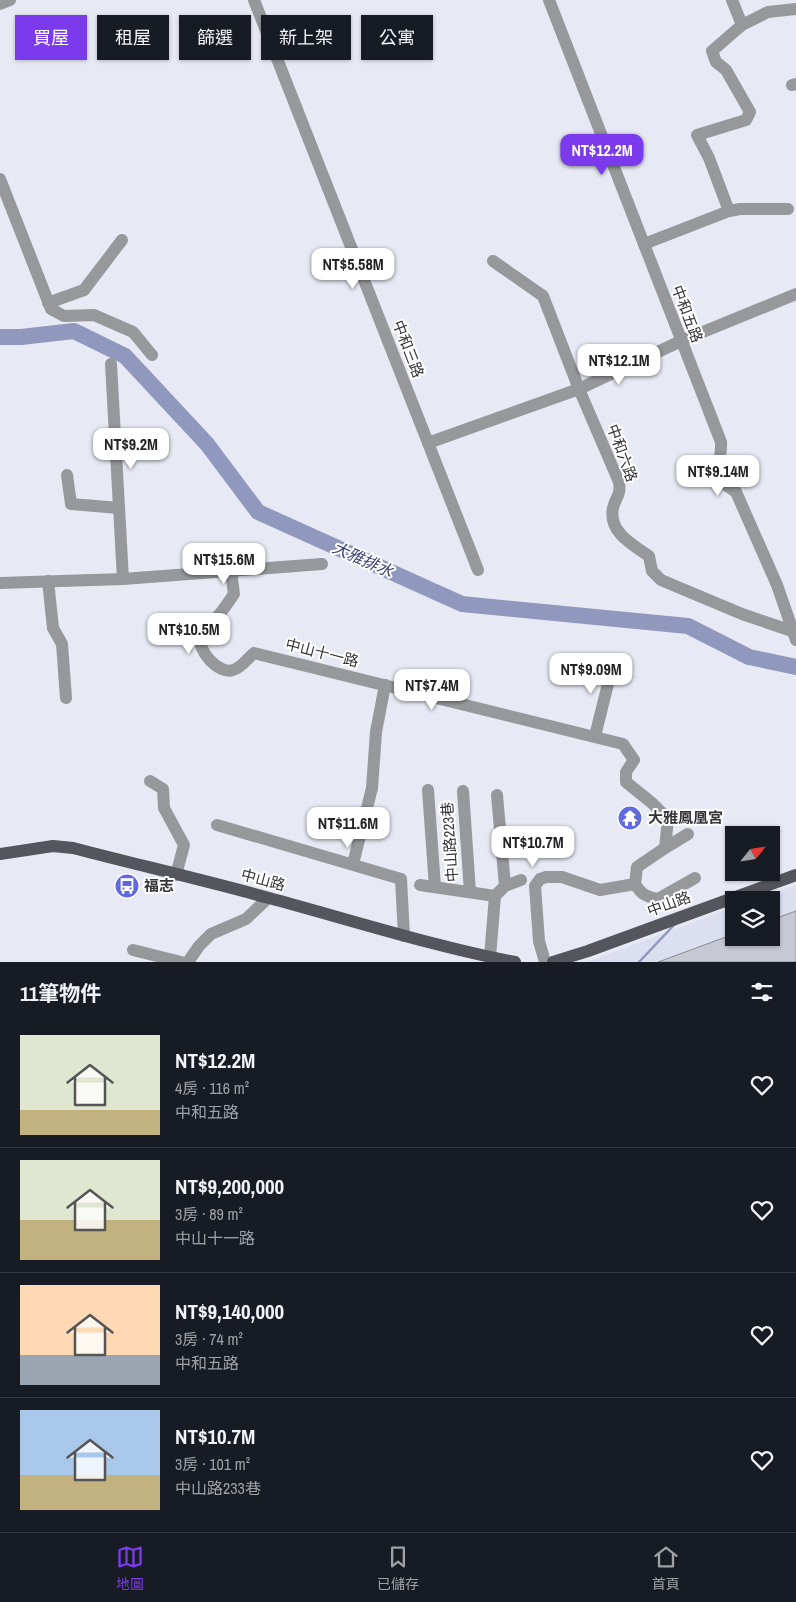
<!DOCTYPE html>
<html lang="zh-TW">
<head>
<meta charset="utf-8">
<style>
  :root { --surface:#171b24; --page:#242831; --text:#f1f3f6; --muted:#9ea1a6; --line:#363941; --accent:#7c3aed }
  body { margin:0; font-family:"Archivo Narrow","Noto Sans TC",sans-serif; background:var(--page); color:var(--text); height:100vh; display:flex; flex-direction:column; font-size:19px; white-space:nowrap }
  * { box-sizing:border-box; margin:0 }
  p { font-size:16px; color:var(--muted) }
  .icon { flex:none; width:28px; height:28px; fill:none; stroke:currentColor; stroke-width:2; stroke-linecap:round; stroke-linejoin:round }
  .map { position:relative; height:962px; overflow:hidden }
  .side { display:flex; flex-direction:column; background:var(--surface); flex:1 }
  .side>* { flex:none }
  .top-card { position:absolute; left:15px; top:15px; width:500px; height:45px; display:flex; gap:10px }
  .needle { width:32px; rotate:60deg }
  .buttons { position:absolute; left:725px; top:826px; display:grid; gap:10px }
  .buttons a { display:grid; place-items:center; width:55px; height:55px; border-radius:0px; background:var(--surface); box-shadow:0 1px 4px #0004; font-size:25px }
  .price { position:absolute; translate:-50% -42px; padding:0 11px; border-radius:10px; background:#fff; color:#222; font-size:16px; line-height:32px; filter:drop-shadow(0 1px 2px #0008) }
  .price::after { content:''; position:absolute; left:50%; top:30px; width:15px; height:11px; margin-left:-8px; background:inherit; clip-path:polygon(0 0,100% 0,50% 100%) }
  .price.active { background:var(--accent); color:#fff }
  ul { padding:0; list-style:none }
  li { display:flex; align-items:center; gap:15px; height:125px; padding:0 20px }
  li+li { border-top:1px solid var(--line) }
  li span { display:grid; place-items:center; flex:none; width:140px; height:100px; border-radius:0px; color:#555 }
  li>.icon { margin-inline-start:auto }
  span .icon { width:60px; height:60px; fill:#fffc; stroke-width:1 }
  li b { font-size:21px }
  h2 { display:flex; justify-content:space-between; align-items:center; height:60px; padding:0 20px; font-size:21px }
  .pill { padding:0 18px; border-radius:0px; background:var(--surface); box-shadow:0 1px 4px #0004; font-size:18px; line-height:45px }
  .pill.active { background:var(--accent); color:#fff }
  .dock { display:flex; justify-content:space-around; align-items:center; height:70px; border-top:1px solid var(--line); background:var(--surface); font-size:14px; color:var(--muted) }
  .dock a { display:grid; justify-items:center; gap:2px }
  .dock .active { color:var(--accent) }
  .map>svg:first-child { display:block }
</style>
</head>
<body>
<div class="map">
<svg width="796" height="962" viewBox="0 0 796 962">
  <rect width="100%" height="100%" fill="#e7eaf4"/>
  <path fill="#dbdff0" d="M796,885V962H587L734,907V938H771V900H755Z"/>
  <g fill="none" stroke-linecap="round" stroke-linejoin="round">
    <path stroke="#9198be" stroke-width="2.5" d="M639,962L674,925"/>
    <path stroke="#9198be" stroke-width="16" d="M0,337H21L74,331L125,356L207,444L258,512L462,604L688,626L749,657L796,667"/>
  </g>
  <path fill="#c6c8d3" stroke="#8b8c94" d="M796,911V962H658L734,934V938H771V920Z"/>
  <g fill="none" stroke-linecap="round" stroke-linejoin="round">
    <g stroke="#97989c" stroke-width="12">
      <path d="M254,0L478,570"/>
      <path d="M549,0L721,442C722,455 717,466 717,479L736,492L777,585L796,640"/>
      <path d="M732,0L742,25"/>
      <path d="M0,4L10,0"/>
      <path d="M792,85L796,84"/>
      <path d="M0,179L51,309L64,316L94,315L133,332L152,355"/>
      <path d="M729,211L709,158L697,135L746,120L750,112L726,70L716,62L712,51L742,25L768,12L796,9"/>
      <path d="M644,244L729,211L740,209H788"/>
      <path d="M493,261L543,296L579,389L619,482C621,496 616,496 613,508C608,532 633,545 649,556L652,571L661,580L742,614L792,631"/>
      <path d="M48,303L84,290L122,240"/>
      <path d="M111,364L123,579"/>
      <path d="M428,443L579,389L681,341L796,294"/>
      <path d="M67,475L71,504L119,508"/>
      <path d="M231,571L234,594C229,601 224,609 218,616C212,622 204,627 201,636C196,650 219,675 233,670C241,668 248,658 254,653L623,744L634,760L626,772V782L652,803L668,819L665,848L637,867L635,884"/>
      <path d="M48,581L53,628L62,644L66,698"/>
      <path d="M0,583L123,579L322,564"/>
      <path d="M595,736L614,660"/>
      <path d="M150,781L163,789L164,808L184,845L176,875"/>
      <path d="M428,790L435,887"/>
      <path d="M463,791L470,892"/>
      <path d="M497,795L505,886"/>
      <path d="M217,825L401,879L404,936"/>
      <path d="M665,848L688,834"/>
      <path d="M353,864L372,788L376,732L385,685"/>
      <path d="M635,884C642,895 645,896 658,899L695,878"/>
      <path d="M420,885L495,896L505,886L521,880"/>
      <path d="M133,950L181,962"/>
      <path d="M490,957L495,896"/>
      <path d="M188,962L199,946L211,934L246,919L268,898"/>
      <path d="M545,962L539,941L535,886L540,879L546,877H562L600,890L635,884"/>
    </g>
    <g stroke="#54555d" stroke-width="12">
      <path d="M0,854L53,846L73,848C138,865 204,880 269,898C351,920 432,946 515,962"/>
      <path d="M553,962L588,951L796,875"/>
    </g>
  </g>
  <defs>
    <symbol id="temple-disc" viewBox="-11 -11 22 22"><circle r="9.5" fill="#6169e1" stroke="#fff"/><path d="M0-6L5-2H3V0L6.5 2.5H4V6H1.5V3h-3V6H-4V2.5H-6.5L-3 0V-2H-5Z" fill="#fff"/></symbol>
    <symbol id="bus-disc" viewBox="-11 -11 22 22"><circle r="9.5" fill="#6169e1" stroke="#fff"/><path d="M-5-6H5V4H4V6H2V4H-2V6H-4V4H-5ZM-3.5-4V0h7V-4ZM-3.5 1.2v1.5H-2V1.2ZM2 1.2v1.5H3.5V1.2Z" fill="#fff"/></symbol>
  </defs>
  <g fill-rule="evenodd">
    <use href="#temple-disc" x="616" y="804" width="28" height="28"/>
    <use href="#bus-disc" x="113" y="872" width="28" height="28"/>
  </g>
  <g text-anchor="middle" stroke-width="4" stroke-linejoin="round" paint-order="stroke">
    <g font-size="15" fill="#353539" stroke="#fff">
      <text transform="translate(687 314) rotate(69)" y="5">中和五路</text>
      <text transform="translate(408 349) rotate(69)" y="5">中和三路</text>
      <text transform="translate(622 453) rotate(70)" y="5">中和六路</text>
      <text transform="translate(322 653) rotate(14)" y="5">中山十一路</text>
      <text transform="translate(450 842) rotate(-94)" y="5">中山路223巷</text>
      <text transform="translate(263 880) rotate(15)" y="5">中山路</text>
      <text transform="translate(669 904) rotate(-20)" y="5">中山路</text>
    </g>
    <g font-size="15" font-weight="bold" fill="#353539" stroke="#fff" text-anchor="start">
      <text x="648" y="823">大雅鳳凰宮</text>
      <text x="144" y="891">福志</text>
    </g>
    <g font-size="16" font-style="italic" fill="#3a4174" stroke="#fff">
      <text transform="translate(363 559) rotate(24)" y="6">大雅排水</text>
    </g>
  </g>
</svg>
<div class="buttons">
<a><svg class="needle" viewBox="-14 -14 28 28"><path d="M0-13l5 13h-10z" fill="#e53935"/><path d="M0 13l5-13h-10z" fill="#9ea1a6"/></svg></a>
<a><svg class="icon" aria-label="layers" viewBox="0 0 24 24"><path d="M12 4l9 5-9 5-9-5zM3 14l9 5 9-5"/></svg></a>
</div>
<b class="price active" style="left:602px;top:176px">NT$12.2M</b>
<b class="price" style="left:353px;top:290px">NT$5.58M</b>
<b class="price" style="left:619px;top:386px">NT$12.1M</b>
<b class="price" style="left:131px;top:470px">NT$9.2M</b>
<b class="price" style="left:718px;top:497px">NT$9.14M</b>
<b class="price" style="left:224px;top:585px">NT$15.6M</b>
<b class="price" style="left:189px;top:655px">NT$10.5M</b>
<b class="price" style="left:591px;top:695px">NT$9.09M</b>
<b class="price" style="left:432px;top:711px">NT$7.4M</b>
<b class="price" style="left:348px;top:849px">NT$11.6M</b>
<b class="price" style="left:533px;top:868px">NT$10.7M</b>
<div class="top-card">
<a class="pill active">買屋</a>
<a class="pill">租屋</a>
<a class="pill">篩選</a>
<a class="pill">新上架</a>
<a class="pill">公寓</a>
</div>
</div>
<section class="side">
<h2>11筆物件<svg class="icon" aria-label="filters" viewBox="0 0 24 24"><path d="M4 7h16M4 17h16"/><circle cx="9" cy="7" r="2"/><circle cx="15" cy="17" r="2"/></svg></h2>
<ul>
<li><span style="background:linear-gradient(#dfe7d0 75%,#c2b280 0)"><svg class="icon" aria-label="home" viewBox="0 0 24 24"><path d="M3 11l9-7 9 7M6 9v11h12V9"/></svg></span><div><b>NT$12.2M</b><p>4房 · 116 m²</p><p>中和五路</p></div><svg class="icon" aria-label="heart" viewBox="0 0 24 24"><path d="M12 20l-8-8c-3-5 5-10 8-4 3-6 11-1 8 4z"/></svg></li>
<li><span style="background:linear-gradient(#dfe7d0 60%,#c2b280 0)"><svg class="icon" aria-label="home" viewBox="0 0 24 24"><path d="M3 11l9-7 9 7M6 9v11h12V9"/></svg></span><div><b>NT$9,200,000</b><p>3房 · 89 m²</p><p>中山十一路</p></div><svg class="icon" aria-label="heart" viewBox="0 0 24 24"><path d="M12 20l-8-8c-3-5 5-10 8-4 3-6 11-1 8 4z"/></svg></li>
<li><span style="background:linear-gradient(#ffd9b3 70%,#9aa5b1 0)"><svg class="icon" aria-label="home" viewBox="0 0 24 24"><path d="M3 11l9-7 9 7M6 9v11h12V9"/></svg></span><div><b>NT$9,140,000</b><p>3房 · 74 m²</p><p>中和五路</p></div><svg class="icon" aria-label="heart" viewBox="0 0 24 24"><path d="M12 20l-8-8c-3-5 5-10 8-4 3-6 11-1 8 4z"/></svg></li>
<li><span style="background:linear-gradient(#a9c7e8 65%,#c2b280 0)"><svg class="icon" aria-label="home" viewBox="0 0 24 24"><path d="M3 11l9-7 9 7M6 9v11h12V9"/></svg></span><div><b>NT$10.7M</b><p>3房 · 101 m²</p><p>中山路233巷</p></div><svg class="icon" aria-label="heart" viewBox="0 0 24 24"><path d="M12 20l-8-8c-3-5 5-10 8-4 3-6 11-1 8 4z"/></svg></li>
</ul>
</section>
<nav class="dock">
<a class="active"><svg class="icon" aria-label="map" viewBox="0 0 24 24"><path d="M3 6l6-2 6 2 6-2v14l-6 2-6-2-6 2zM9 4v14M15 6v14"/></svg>地圖</a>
<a><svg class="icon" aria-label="saved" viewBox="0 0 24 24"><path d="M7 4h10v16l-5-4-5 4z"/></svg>已儲存</a>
<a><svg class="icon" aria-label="home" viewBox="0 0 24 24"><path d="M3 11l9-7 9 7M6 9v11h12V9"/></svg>首頁</a>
</nav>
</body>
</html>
